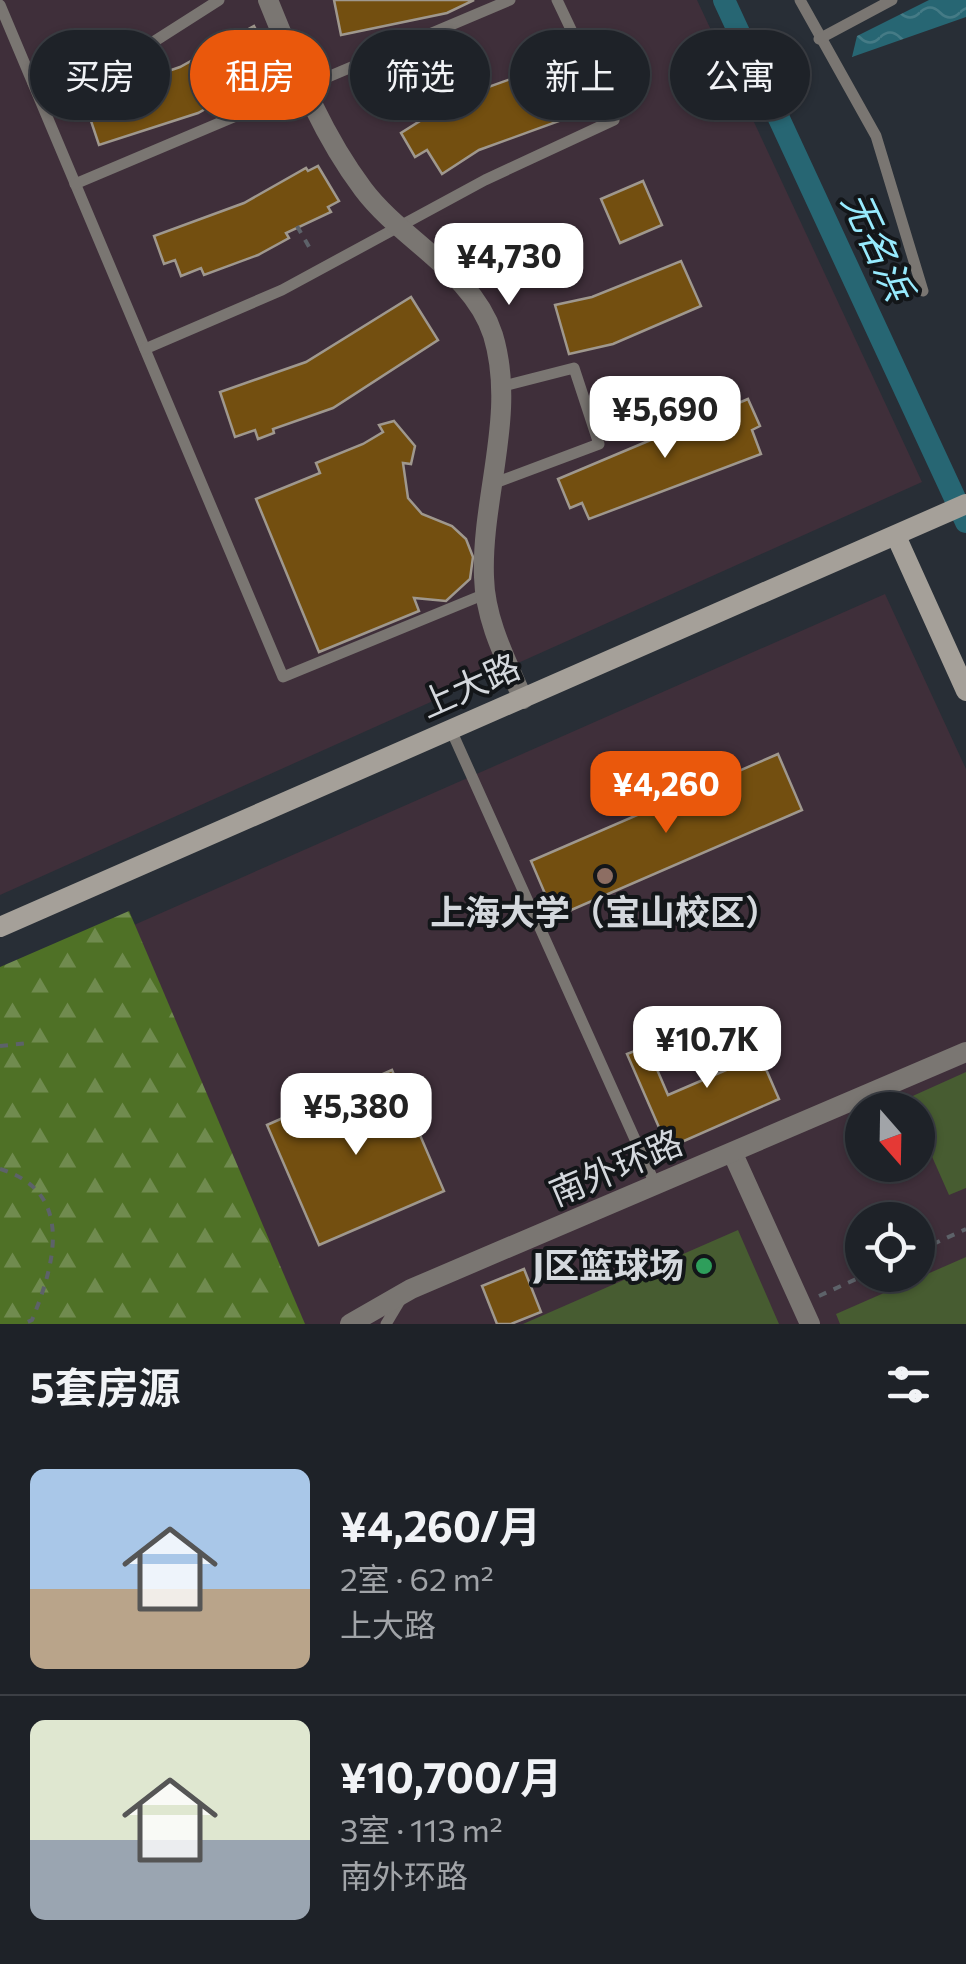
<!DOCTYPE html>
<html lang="zh">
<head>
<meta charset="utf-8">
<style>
  :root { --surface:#1e2228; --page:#262a30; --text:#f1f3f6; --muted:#a1a4a8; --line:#3c3f45; --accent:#ea580c }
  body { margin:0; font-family:Commissioner,"Noto Sans SC",sans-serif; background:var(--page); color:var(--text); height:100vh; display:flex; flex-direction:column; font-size:38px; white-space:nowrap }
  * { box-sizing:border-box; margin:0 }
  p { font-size:32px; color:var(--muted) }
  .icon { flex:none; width:55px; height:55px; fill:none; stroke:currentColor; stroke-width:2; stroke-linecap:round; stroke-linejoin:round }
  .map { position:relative; height:1324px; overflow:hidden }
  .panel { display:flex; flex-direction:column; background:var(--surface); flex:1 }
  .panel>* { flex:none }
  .guide { position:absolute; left:30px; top:30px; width:908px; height:90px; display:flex; gap:20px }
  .needle { width:65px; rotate:160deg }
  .tools { position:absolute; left:845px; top:1092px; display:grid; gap:20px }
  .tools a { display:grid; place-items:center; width:90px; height:90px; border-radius:50%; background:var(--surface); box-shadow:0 2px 8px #0004,0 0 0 2px var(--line); font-size:50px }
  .price { position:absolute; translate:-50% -85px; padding:0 22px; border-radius:20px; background:#fff; color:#222; font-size:32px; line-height:65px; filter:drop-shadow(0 2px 5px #0008) }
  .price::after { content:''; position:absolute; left:50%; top:60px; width:30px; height:22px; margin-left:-15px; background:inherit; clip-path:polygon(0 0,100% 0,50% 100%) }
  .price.on { background:var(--accent); color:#fff }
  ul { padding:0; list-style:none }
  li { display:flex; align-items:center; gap:30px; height:250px; padding:0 30px }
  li+li { border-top:2px solid var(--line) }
  li span { display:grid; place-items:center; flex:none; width:280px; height:200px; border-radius:15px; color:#555 }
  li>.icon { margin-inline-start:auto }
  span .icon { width:120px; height:120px; fill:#fffc; stroke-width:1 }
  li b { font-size:42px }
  h2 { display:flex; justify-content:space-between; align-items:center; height:120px; padding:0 30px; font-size:42px }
  .pill { padding:0 35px; border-radius:45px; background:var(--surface); box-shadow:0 2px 8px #0004,0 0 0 2px var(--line); font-size:35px; line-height:90px }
  .pill.on { background:var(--accent); color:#fff }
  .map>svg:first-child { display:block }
</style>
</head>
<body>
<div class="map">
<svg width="966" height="1324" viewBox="0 0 966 1324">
  <defs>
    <pattern id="forest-firs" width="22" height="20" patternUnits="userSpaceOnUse" patternTransform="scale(2.5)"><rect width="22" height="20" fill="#4f7126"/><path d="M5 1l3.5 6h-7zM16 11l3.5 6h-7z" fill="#708b4f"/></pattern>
    <pattern id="water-waves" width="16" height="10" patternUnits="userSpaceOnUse" patternTransform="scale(2.5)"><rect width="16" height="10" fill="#276673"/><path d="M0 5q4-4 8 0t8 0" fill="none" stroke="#457b86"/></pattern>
  </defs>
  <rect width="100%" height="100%" fill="#282e36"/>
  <g fill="#3f2f3a" fill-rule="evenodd">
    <path d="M0,0H697L922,482L0,895Z"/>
    <path d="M885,594L966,769V1324H0V984ZM862,1110H918V1165H862ZM862,1220H918V1275H862Z"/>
  </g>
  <path fill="url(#forest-firs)" d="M129,911L305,1324H0V967Z"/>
  <g fill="#475c31">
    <path d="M966,1072V1188L949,1195L918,1125V1110H911L906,1099Z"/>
    <path d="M738,1230L779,1324H523Z"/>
    <path d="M966,1257V1324H840L836,1314Z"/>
  </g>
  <path fill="url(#water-waves)" d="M929,0H966V17L852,57L857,36Z"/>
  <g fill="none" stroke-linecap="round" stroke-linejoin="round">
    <path stroke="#276673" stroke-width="22" d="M724,0L966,522"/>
  </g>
  <g fill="#734f10" stroke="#9f988e" stroke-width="2.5">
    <path d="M334,0H474L447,13L341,35Z"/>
    <path d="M254,26L277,69L198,113L99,145L84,100L180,67Z"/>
    <path d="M572,57L589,103L568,111L570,117L479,150L442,174L427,150L415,157L401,133L455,99Z"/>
    <path d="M318,166L339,201L328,207L331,212L286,233L289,238L258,255L204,275L201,268L181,276L175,260L164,264L154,236L244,203L306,168L308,171Z"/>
    <path d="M643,181L662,225L620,243L601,199Z"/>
    <path d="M681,261L701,306L613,344L569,354L555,305L592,297Z"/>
    <path d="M411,297L438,340L333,408L273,429L274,433L258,439L255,430L235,437L220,392L306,362Z"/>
    <path d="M748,399L760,426L752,430L761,454L589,519L582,503L570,508L558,479Z"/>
    <path d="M394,421L415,446L411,464L403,463L408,498L422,514L452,526L466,539L473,557L470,579L446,601L414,598L419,611L319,652L256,499L320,473L316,463L363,444L383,432L379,425Z"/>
    <path d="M778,754L802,810L555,917L531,861Z"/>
    <path d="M745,1021L779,1099L668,1148L627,1054L647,1046L668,1095L740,1064L725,1029Z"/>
    <path d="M392,1070L444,1191L319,1245L267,1125Z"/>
    <path d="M524,1269L541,1312L511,1324H497L482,1286Z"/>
  </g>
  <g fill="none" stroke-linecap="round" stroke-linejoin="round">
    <g stroke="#5d6269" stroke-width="4" stroke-dasharray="8 8" stroke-linecap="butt">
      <path d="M297,226L312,252"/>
      <path d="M0,1046L29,1043"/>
      <path d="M0,1169C75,1192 55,1264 32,1320L23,1324"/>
      <path d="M918,1251L966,1229"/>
      <path d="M819,1296L865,1275"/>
    </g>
    <g stroke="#7a7672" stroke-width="11">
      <path d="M800,0L876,136L923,291"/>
      <path d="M0,5L283,677L485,594"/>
      <path d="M819,39L892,0"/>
      <path d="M33,83L147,46L219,0"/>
      <path d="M75,184L510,0"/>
      <path d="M145,349L282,290L485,180L614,120L557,0"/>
      <path d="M492,484L599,444L574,368L500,387"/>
      <path d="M451,730L656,1186"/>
      <path d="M386,1324L401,1299"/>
    </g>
    <g stroke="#7a7672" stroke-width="20">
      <path d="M268,0C295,66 320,132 363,189C401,240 473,272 493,335C517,414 481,497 484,577C485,620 506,660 523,699"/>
      <path d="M733,1154L810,1324"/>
      <path d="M350,1324L411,1289L966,1052"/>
    </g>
    <g stroke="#a5a099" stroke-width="20">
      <path d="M896,536L966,691"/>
      <path d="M0,927L966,504"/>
    </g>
  </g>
  <circle fill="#8d6e63" stroke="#131619" stroke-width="4" cx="605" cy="876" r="10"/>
  <circle fill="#2e9e5b" stroke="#131619" stroke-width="4" cx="704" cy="1266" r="10"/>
  <g text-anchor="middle" stroke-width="8" stroke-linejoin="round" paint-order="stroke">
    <g font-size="35" fill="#d4d8dd" stroke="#131619">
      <text transform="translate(470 686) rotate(-24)" y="12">上大路</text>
      <text transform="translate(616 1168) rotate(-23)" y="12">南外环路</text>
    </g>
    <g font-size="35" font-weight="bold" fill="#d4d8dd" stroke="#131619">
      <text x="605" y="925">上海大学（宝山校区）</text>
      <text x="684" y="1278" text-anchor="end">J区篮球场</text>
    </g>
    <g font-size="38" font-style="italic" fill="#97eafd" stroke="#131619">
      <text transform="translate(877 246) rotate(65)" y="13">无名浜</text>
    </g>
  </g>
</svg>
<div class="tools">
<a><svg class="needle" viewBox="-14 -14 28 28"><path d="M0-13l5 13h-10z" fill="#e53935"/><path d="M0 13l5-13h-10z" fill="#a1a4a8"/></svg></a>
<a><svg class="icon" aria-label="locate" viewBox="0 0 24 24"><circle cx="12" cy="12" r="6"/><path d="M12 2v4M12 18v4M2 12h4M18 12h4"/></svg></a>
</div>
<b class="price" style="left:509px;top:308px">¥4,730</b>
<b class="price" style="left:665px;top:461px">¥5,690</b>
<b class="price on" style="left:666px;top:836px">¥4,260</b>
<b class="price" style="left:707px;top:1091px">¥10.7K</b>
<b class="price" style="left:356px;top:1158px">¥5,380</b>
<div class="guide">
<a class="pill">买房</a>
<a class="pill on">租房</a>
<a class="pill">筛选</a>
<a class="pill">新上</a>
<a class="pill">公寓</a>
</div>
</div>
<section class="panel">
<h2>5套房源<svg class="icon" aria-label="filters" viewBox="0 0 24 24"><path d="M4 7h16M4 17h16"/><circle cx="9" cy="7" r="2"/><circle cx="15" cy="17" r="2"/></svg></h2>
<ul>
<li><span style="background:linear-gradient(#a9c7e8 60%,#b9a48a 0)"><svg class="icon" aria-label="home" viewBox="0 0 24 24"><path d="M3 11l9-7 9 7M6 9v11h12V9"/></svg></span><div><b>¥4,260/月</b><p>2室 · 62 m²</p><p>上大路</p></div></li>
<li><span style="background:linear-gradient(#dfe7d0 60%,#9aa5b1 0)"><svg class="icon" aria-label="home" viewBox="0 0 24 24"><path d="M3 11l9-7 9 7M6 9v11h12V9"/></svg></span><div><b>¥10,700/月</b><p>3室 · 113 m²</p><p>南外环路</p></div></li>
</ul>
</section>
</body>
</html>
